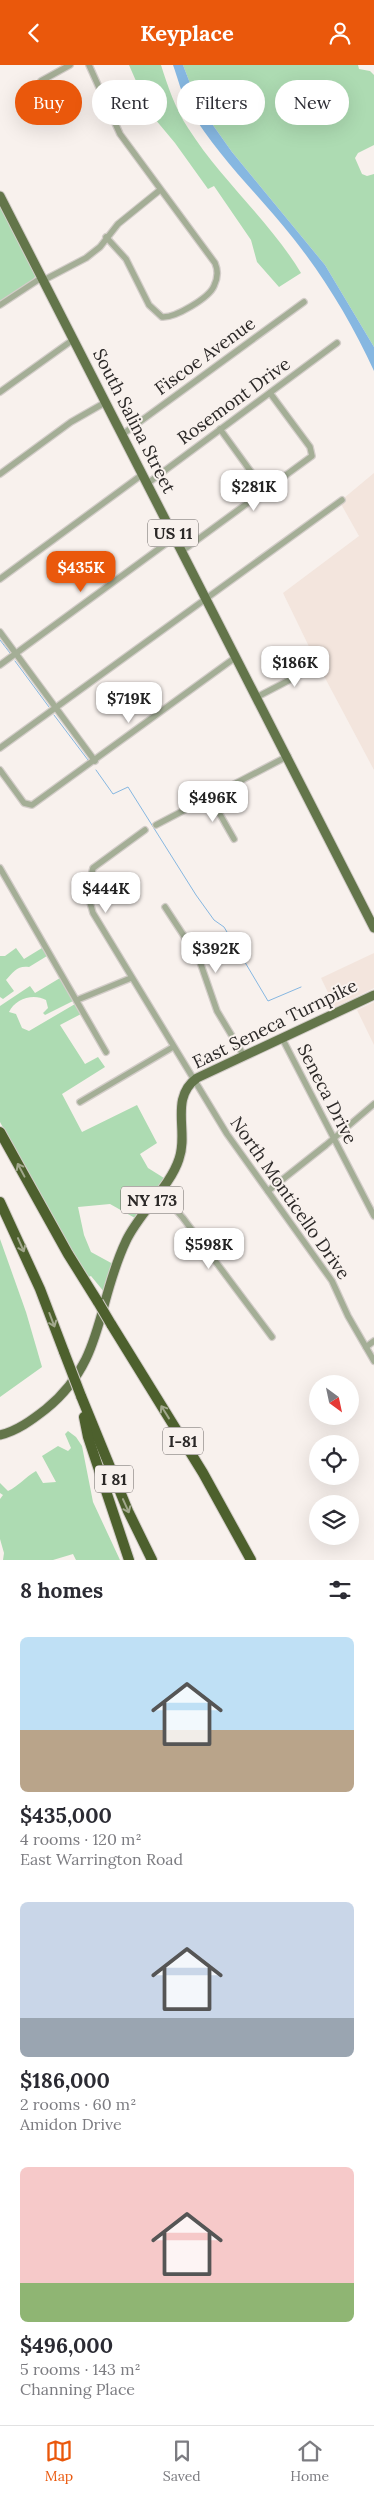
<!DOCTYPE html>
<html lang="en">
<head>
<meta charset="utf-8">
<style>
  :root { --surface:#fff; --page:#f2f2f3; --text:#2b2b33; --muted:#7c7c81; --line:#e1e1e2; --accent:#ea580c }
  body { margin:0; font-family:Lora,serif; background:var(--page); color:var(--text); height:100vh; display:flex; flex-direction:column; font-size:19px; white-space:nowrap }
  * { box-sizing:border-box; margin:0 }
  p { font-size:16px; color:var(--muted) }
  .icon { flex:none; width:28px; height:28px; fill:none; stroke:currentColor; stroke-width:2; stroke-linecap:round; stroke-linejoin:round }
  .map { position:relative; height:1495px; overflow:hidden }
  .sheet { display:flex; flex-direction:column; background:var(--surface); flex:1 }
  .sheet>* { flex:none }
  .top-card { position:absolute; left:15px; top:15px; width:345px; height:45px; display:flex; gap:10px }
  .needle { width:32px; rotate:147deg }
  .tools { position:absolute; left:309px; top:1310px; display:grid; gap:10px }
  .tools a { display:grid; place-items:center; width:50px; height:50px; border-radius:50%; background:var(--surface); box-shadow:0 5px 20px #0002; font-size:25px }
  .price { position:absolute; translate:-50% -42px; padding:0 11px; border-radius:10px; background:#fff; color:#222; font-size:16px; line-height:32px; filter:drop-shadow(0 1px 2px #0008) }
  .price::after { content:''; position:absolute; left:50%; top:30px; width:15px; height:11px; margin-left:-8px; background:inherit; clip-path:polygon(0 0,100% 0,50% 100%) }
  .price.selected { background:var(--accent); color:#fff }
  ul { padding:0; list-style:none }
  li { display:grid; align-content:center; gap:10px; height:265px; padding:0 20px }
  li span { display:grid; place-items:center; height:155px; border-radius:8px; color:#555 }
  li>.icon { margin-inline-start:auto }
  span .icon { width:90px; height:90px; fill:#fffc; stroke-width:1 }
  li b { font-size:21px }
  h2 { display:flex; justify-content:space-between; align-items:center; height:60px; padding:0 20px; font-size:21px }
  .chip { padding:0 18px; border-radius:22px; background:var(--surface); box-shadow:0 5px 20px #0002; font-size:18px; line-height:45px }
  .chip.selected { background:var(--accent); color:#fff }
  header { display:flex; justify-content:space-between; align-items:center; height:65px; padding:0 20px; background:var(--accent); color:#fff; font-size:22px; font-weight:800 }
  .dock { display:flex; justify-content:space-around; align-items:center; height:70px; border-top:1px solid var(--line); background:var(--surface); font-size:14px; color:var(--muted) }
  .dock a { display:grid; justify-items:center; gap:2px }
  .dock .selected { color:var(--accent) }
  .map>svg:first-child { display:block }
</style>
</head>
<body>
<header><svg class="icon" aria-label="back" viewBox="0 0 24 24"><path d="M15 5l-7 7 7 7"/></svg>Keyplace<svg class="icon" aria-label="person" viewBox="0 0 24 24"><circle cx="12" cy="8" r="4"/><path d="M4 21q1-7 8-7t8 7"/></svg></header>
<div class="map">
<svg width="374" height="1495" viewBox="0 0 374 1495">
  <rect width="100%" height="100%" fill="#f8f1ed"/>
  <g fill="#f3e5dd">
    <path d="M374,408V705L316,596L283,528L359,471L341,439L344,433Z"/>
    <path d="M374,888V923L335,942L321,913Z"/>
    <path d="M374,937V980L357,945Z"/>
  </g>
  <g fill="#addbb2">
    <path d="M129,0H161C168,22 175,43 188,63C221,115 269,155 301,208L279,222L257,197L251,175L214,121L208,124L175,78L150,48Z"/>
    <path d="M183,0H358L359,4L370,6L374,10V80L358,88L355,93L362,109L367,111L374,109V282L325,200L232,87L198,39Z"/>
    <path d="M0,139L37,209L33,215L0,238Z"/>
    <path d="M16,883L24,894L42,883L47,891L29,902C18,900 13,907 6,915L14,926L3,934L0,932V891H5Z"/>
    <path d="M60,913L73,936L45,950L43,948L48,943L46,935C33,928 15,934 9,947L16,949L22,963L29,966L75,939L81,949L60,960L85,999L98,992L105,1002L62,1029L82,1067L137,1040L157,1078L140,1089L148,1103L164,1113L135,1153L110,1139L78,1142L84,1170L91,1187L113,1199L105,1228L91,1211L86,1213L0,1057V941L30,921L35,928Z"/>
    <path d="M0,1174L26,1247L42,1302L0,1332Z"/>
    <path d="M68,1366L76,1372L82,1381L93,1437L120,1495H76L73,1489L53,1495H3L4,1488L0,1474V1434L3,1430L0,1428V1418L8,1426C19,1421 25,1412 36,1406L43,1418L56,1417L42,1391L58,1381L68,1386L71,1383L65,1369Z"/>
  </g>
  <path fill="#86b7e1" d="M173,0H183L198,39L232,87L325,200L374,282V306C353,260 325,213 293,173C258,129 217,91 189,43C182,30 178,14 173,0Z"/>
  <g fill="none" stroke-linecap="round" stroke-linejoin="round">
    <g stroke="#86b7e1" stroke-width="1">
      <path d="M0,575L10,588"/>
      <path d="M15,596L49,642"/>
      <path d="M54,650L88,695"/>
      <path d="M96,705L113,729L128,722L196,830L214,855L224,862L268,936L301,922"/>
    </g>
    <defs>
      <g id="street">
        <path d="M89,0L120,69L215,198C218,205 218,213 214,221C209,233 175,253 162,252L149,240L126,194L106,172"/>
        <path d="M41,16L70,0"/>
        <path d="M0,240L38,215H44L86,193L100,182L118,159L160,125"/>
        <path d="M0,327L74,274"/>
        <path d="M220,364L265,426"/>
        <path d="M123,369L304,237"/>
        <path d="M0,409L71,357L106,337"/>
        <path d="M148,418L337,278"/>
        <path d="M182,486L312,391L310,382L270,328"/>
        <path d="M0,514L143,409"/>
        <path d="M0,567L95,696"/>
        <path d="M0,600L175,472"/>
        <path d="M257,632L324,597"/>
        <path d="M0,683L342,435"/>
        <path d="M0,705L24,738L32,740L236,592"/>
        <path d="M210,732L234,774"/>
        <path d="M156,760L288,691"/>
        <path d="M145,765L93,803L87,827L93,848L227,1069L332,1216L348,1251L374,1296"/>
        <path d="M0,803L106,987"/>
        <path d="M165,842L199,894L217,946L244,991"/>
        <path d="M77,935L131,913"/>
        <path d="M282,973L374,1151"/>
        <path d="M80,1037L173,982"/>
        <path d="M159,1126L183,1153L272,1272"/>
        <path d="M268,1126L326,1080L374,1039"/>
        <path d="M366,1282L374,1276"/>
      </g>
      <g id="primary">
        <path d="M0,131L374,863"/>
        <path d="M0,1370C17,1366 32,1355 46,1344C105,1296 96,1239 126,1176C139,1148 170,1122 179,1094C189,1067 169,1033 197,1013L374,930"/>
      </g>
      <g id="highway">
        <path d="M0,1067L68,1189L98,1237"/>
        <path d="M0,1137L40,1224L64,1287"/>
        <path d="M111,1259L203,1408L251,1495"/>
        <path d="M81,1331L128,1446L152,1495"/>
        <path d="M84,1352L88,1372L129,1495"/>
      </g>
    </defs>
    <use href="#street" stroke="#d3cdc9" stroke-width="8"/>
    <use href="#primary" stroke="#d3cdc9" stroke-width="11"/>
    <use href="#highway" stroke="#d3cdc9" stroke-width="12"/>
    <use href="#street" stroke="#a4ae96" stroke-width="5.5"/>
    <use href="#primary" stroke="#63754a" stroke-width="9"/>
    <use href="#highway" stroke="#4d602d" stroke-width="10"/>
    <defs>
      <g id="highway-bridge">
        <path d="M98,1237L111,1259"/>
        <path d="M64,1287L81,1331"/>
      </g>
    </defs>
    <use href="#highway-bridge" stroke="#d3cdc9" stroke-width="12" stroke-linecap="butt"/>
    <use href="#highway-bridge" stroke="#4d602d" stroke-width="10"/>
  </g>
  <defs><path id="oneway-shaft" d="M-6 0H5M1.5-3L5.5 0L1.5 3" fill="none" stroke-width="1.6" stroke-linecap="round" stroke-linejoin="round" transform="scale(1.25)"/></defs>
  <g stroke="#a2a88d">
    <use href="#oneway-shaft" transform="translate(21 1105) rotate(-118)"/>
    <use href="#oneway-shaft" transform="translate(21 1180) rotate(66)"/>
    <use href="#oneway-shaft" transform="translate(52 1255) rotate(69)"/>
    <use href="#oneway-shaft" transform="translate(165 1347) rotate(-122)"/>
    <use href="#oneway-shaft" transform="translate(126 1441) rotate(66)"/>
  </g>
  <g text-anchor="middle" stroke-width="4" stroke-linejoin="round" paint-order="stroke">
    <g fill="#f8f1ed" stroke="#686462" stroke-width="1">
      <rect x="148" y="454.5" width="50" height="27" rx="4"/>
      <rect x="121" y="1121.5" width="62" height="27" rx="4"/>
      <rect x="163" y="1362.5" width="40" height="27" rx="4"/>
      <rect x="95" y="1400.5" width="38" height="27" rx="4"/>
    </g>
    <g font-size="16" font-weight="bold" fill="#2b2827">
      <text x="173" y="474">US 11</text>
      <text x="152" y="1141">NY 173</text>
      <text x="183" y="1382">I-81</text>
      <text x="114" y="1420">I 81</text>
    </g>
    <g font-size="18" fill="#2b2827" stroke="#f8f1ed">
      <text transform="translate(205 291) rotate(-36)" y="6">Fiscoe Avenue</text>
      <text transform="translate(234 336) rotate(-36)" y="6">Rosemont Drive</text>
      <text transform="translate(134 356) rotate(63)" y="6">South Salina Street</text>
      <text transform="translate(275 959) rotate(-26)" y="6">East Seneca Turnpike</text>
      <text transform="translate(327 1029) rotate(63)" y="6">Seneca Drive</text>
      <text transform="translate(290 1133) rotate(55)" y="6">North Monticello Drive</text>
    </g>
  </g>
</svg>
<div class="tools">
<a><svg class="needle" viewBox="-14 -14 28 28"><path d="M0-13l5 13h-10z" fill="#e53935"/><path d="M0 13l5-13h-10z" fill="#7c7c81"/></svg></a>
<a><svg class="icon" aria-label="locate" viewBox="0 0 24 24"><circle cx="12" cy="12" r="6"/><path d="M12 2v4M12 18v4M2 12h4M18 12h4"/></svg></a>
<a><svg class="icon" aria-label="layers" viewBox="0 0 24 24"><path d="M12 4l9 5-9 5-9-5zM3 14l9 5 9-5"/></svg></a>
</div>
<b class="price" style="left:254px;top:447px">$281K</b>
<b class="price selected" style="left:81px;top:528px">$435K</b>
<b class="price" style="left:295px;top:623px">$186K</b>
<b class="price" style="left:129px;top:659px">$719K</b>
<b class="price" style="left:213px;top:758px">$496K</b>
<b class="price" style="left:106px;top:849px">$444K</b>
<b class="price" style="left:216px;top:909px">$392K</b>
<b class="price" style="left:209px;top:1205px">$598K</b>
<div class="top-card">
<a class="chip selected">Buy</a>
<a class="chip">Rent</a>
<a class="chip">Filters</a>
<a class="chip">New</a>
</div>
</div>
<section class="sheet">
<h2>8 homes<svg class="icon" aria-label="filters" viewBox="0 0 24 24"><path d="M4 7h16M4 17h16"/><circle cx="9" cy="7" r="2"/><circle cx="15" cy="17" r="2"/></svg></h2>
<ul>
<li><span style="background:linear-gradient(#bfe0f5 60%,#b9a48a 0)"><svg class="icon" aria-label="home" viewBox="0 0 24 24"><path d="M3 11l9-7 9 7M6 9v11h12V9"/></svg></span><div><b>$435,000</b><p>4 rooms · 120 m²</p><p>East Warrington Road</p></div></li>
<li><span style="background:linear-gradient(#c9d6e8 75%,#9aa5b1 0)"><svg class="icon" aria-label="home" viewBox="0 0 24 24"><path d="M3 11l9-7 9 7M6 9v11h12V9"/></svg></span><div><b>$186,000</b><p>2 rooms · 60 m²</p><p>Amidon Drive</p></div></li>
<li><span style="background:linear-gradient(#f6c9c9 75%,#8fb573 0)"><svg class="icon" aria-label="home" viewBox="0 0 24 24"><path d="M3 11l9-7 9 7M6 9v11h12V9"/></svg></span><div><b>$496,000</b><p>5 rooms · 143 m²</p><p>Channing Place</p></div></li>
</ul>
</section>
<nav class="dock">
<a class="selected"><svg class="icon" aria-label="map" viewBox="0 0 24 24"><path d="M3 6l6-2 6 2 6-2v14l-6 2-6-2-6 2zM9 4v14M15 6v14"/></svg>Map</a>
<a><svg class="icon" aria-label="saved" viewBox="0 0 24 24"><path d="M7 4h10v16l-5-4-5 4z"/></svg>Saved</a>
<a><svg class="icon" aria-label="home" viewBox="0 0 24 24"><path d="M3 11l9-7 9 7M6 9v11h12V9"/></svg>Home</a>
</nav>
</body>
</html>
